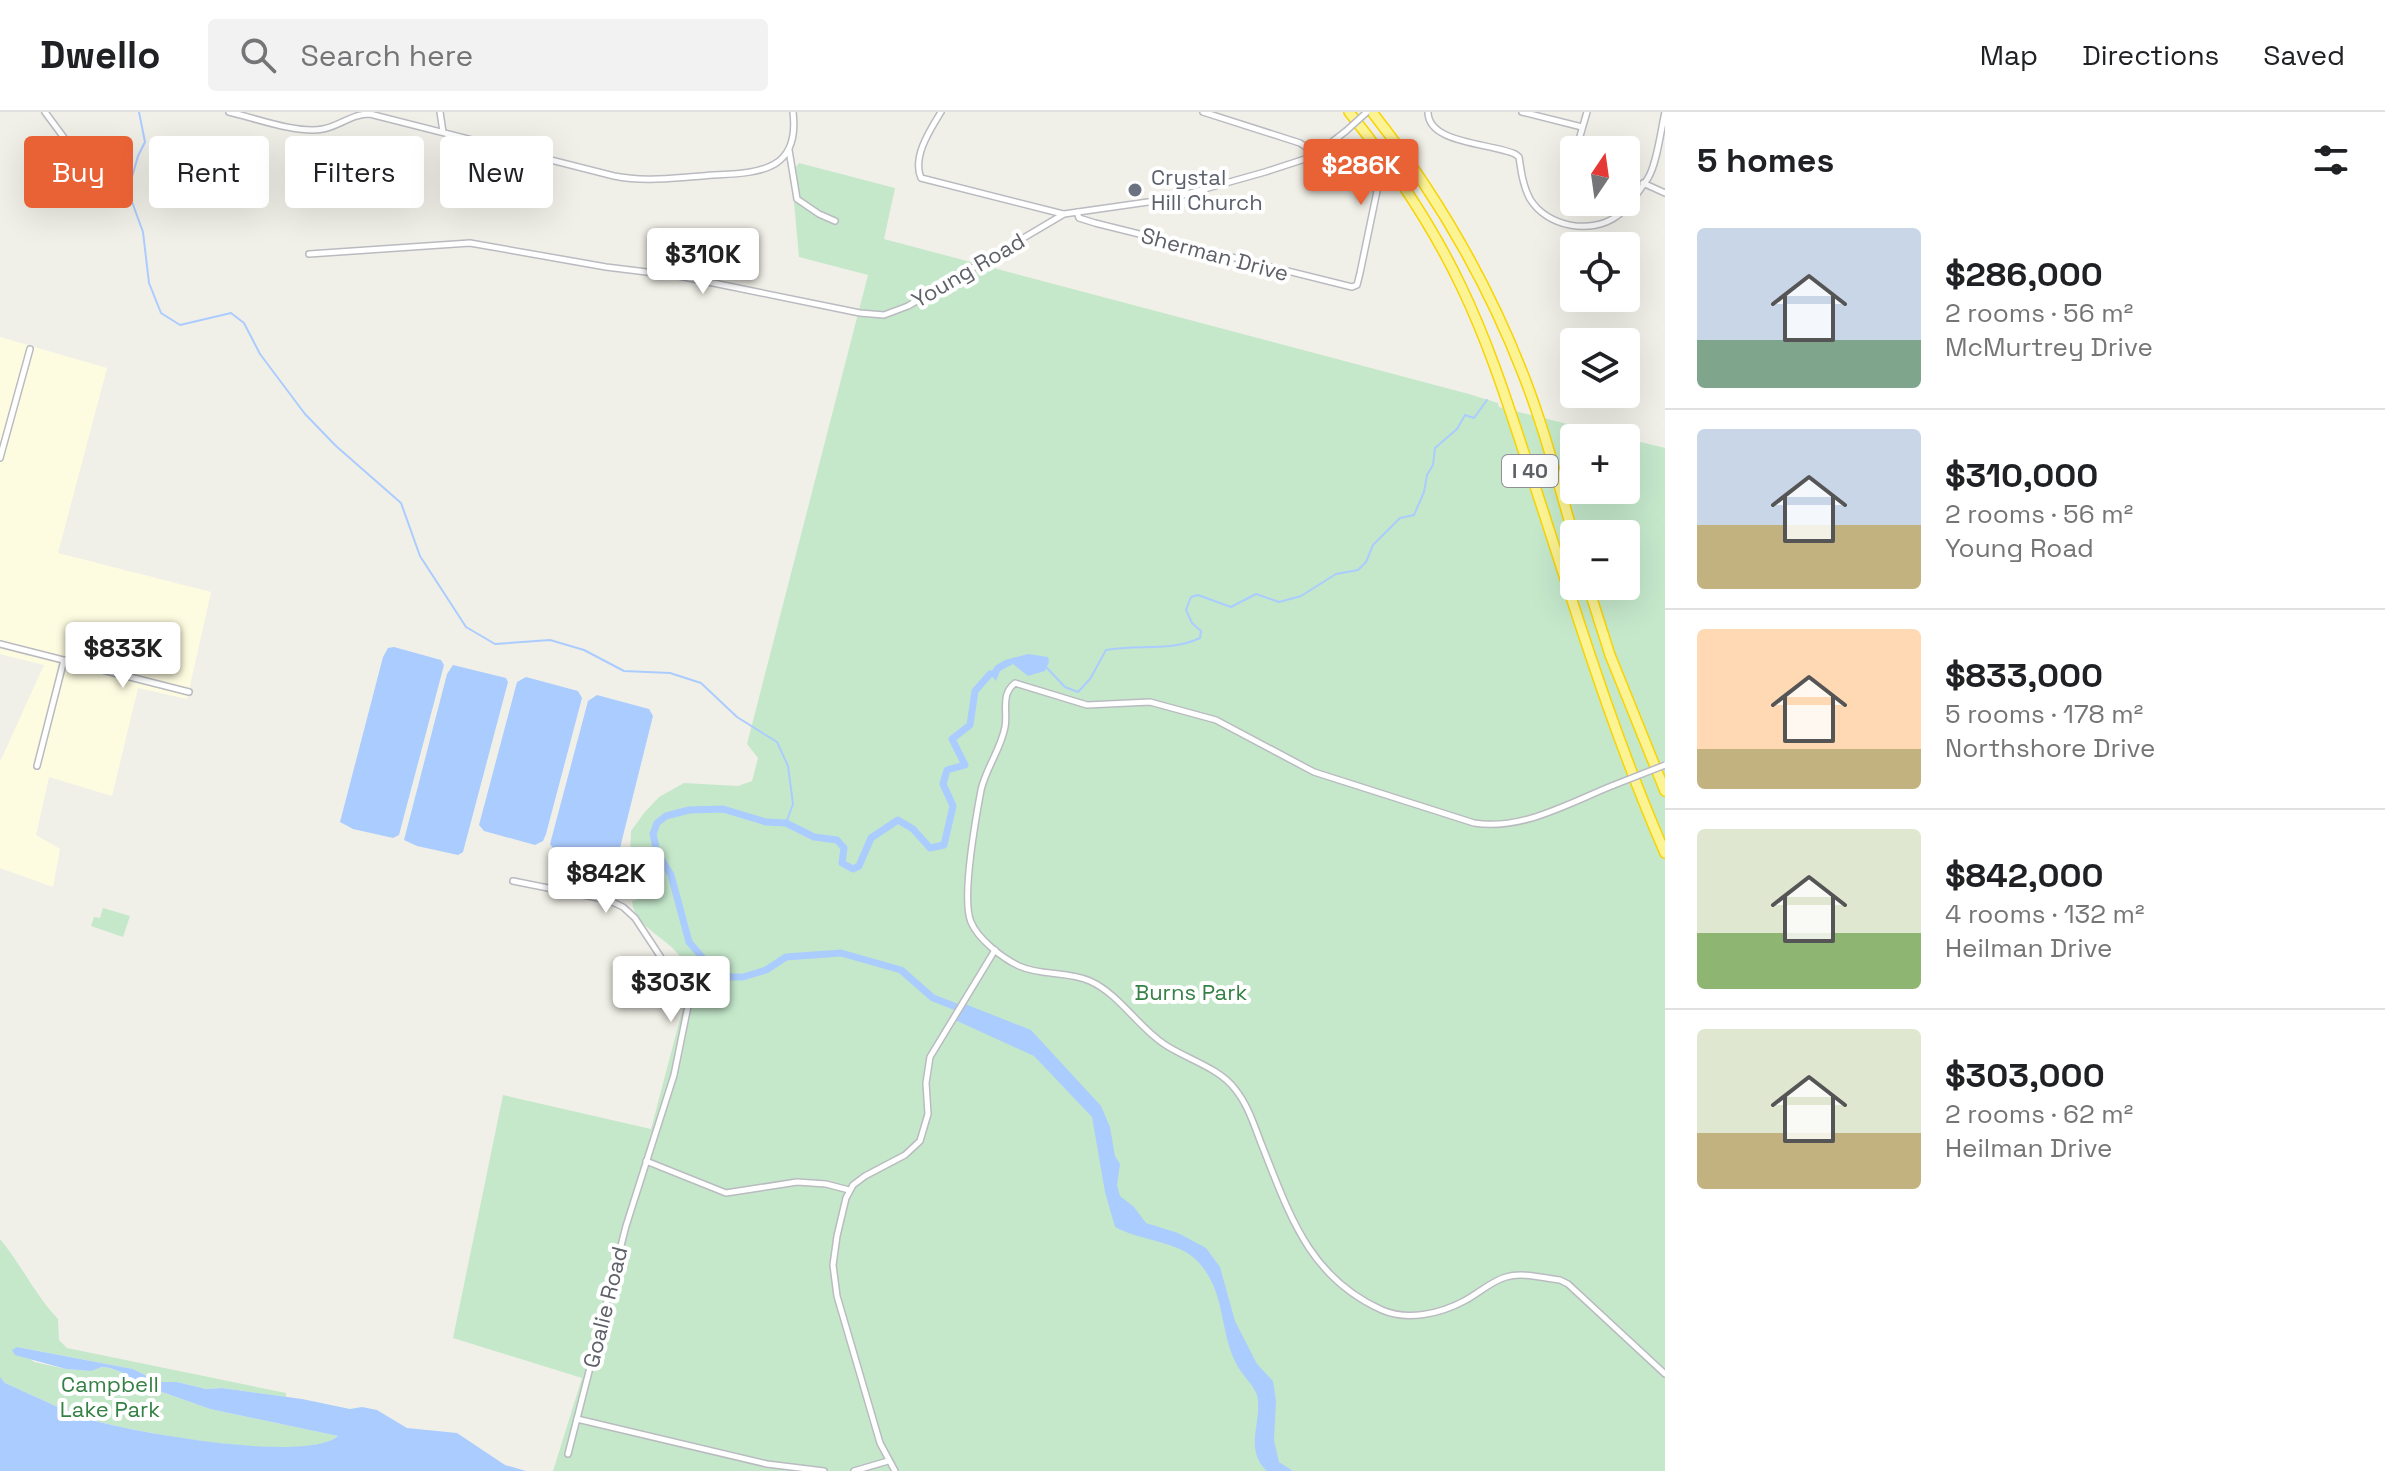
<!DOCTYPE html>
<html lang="en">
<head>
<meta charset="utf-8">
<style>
  :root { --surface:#fff; --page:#f2f2f2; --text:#202124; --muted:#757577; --line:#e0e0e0; --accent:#e96236 }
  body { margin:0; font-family:"Space Grotesk",sans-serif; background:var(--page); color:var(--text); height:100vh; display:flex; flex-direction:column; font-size:30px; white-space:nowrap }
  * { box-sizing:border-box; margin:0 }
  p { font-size:26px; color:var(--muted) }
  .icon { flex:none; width:44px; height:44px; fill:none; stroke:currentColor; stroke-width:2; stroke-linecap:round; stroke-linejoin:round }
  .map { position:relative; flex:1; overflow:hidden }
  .sheet { display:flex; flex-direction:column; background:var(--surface); width:720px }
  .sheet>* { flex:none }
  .banner { position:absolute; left:24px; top:24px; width:760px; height:72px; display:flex; gap:16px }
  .needle { width:52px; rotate:13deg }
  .buttons { position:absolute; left:1560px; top:24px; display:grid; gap:16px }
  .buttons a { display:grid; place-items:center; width:80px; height:80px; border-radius:8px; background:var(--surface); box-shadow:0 8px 32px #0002; font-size:40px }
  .price { position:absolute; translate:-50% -68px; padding:0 18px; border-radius:8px; background:#fff; color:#222; font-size:26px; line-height:52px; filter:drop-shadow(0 2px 4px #0008) }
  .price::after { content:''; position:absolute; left:50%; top:48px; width:24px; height:18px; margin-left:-12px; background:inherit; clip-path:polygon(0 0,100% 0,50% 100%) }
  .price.on { background:var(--accent); color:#fff }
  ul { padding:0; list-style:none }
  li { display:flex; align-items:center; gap:24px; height:200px; padding:0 32px }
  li+li { border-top:2px solid var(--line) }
  li span { display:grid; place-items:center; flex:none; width:224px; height:160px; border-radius:8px; color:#555 }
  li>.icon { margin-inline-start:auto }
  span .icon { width:96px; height:96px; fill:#fffc; stroke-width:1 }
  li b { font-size:34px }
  h2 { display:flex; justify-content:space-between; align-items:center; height:96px; padding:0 32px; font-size:34px }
  .tag { padding:0 28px; border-radius:8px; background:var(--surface); box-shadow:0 8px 32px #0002; font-size:28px; line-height:72px }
  .tag.on { background:var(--accent); color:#fff }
  header { display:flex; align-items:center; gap:48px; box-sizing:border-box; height:112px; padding:0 40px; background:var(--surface); border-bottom:2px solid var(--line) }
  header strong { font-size:38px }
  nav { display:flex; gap:44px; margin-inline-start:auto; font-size:28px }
  .search { width:560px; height:72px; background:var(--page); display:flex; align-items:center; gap:20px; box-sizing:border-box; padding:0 28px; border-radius:8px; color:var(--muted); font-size:30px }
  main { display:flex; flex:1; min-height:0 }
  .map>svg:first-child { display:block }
</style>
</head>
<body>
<header>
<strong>Dwello</strong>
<div class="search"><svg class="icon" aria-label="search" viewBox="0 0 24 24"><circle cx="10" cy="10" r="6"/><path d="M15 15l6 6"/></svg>Search here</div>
<nav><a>Map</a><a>Directions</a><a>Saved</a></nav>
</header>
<main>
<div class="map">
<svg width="1665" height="1359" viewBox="0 0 1665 1359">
  <rect width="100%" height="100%" fill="#f1f0e8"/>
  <path fill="#fefce0" d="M0,225L107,256L58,441L211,480L187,587L138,576L112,684L49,665L36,723L60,737L53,775L0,756V650L44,553L0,542Z"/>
  <g fill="#c5e8cb" fill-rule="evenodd">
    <path d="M799,51L895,76L884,127L1469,282L1498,291L1499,295L1665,336V1359H553L582,1266L453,1226L503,983L651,1017L691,865C687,858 684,849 678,842C665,825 634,814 632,789L646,784L637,762L641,749L630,746L631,719L644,701L659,685L684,671L738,674L752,669L758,646L747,632L868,163L799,145L793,79L789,64ZM1574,326H1626V378H1574ZM1574,422H1626V474H1574Z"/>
    <path d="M103,796L130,804L123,825L91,814L94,805L100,806Z"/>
    <path d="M0,1127C21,1152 35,1183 58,1207L59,1228L67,1236L286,1281V1285L222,1276L206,1277L177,1270H159L133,1257L17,1235L34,1250L66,1257L91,1259L102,1255L110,1256L121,1260L134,1270L210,1297L338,1324C303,1352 141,1321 96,1309C65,1300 35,1284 5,1271L0,1265Z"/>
  </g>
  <g fill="#abccfe">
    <path d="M394,535L441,548L444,553L399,723L393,726L353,717L340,710L383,545L388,536Z"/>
    <path d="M1028,542L1048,545L1049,550L1045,559L1028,564L1013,552L1000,559L996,569L990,562L995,554L1005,548Z"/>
    <path d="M453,553L506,566L508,570L463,740L458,743L417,734L404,728L447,562Z"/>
    <path d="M526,565L578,579L582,586L546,722L543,729L535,733L484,719L479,713L517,570Z"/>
    <path d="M597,583L649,597L653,604L619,740L613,752L608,754L556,740L550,732L588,589Z"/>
    <path d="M965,892L1031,918L1101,994L1110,1015L1115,1044L1120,1052L1117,1073L1120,1084L1134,1095L1146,1111L1178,1121L1206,1136L1220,1155L1235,1209L1257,1252L1273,1269L1276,1289L1274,1328L1279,1350L1293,1359H1267C1243,1337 1263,1309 1257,1283C1253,1272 1242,1263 1237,1253C1218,1218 1227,1176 1194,1146C1175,1129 1138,1128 1115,1115L1105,1080L1092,1005L1034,944L955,908Z"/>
    <path d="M17,1235L133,1257L159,1270H177L206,1277L222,1276L302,1287L350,1297L362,1295L377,1298L407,1316L457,1321L505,1353L526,1359H0V1265L5,1271C35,1284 65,1300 96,1309C139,1321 306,1351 338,1324L210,1297L134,1270L121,1260L110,1256L102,1255L91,1259L66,1257L15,1243L12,1238Z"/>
  </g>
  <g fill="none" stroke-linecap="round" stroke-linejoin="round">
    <g stroke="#abccfe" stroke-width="2">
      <path d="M139,0L145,30L138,44L128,79L143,120L149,171L161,201L180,213L231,201L244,211L260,242L305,302L336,334L401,391L420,444L466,515L495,532L550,528L584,538L624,559L670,561L701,571L737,605L777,630L788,654L793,692L786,711"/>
      <path d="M1047,556L1065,575L1078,580L1090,567L1106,538C1138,532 1170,540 1200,526L1201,519L1192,511L1186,498L1191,485L1198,483L1231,495L1256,482L1279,490L1301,484L1336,462L1358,458L1366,450L1373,433L1400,406L1414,403L1424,380L1427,363L1433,353L1435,336L1457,317L1465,303L1474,306L1487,288"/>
    </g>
    <path stroke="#abccfe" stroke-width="7" d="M959,896L933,886L901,858L841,841L786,845L766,858L743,865H731L721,861L708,852L689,830L671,763L657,740L653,722L657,711L666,704L689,698L723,697L766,710L786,711L814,725L837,728L844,736L842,751L853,757L859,754L871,726L898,708L913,717L930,736L944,733L953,694L943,672L947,658L965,653L952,627L970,613L975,579L990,562"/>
    <defs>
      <g id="minor">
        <path d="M45,0L76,42L100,69"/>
        <path d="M229,0C255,6 297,22 323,17C340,14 351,2 370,2L614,64C644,70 672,66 702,64C749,60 801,66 793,0"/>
        <path d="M440,0L443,20"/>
        <path d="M941,0C930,18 912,45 921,66L1063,102"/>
        <path d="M1203,0L1300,31L1316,42"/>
        <path d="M1428,0C1428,32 1491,31 1515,42L1519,45C1521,59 1523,74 1530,87C1547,115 1591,123 1617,104C1629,95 1640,78 1648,66C1657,52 1661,17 1665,0"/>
        <path d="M1522,0L1582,15"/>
        <path d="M789,38L797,87L819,102L835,109"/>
        <path d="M1576,38L1587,0"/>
        <path d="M1643,71L1665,81"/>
        <path d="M1077,100L1079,106L1095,111L1352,175L1357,173L1360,161L1377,79L1370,69L1323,37"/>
        <path d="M309,142L470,131L606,155L679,164L860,201L884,203L908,194L1064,102L1169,87L1265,60L1305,47L1323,37L1346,19"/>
        <path d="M0,346L30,237"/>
        <path d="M0,532L189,580"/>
        <path d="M37,654L64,548"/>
        <path d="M1614,673C1571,690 1522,719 1474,711L1314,660L1216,608L1150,590L1087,593L1015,571C1000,583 1008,599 1005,615C1001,637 986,656 981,678C976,705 961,787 971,810C978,827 1002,846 1019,854C1041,864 1068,859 1090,869C1119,882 1137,914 1164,932C1186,947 1218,955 1235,977C1248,993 1254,1013 1261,1031C1289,1101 1308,1165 1382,1198C1407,1209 1440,1202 1464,1189C1478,1182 1491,1169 1506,1165C1522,1160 1543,1166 1560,1168L1568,1172L1665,1262"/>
        <path d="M513,769L608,788L623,795L635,806L660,844L688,894L674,963L626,1114L568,1342"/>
        <path d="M646,1049L726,1081L797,1070L826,1072L849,1078"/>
        <path d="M577,1307L767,1352L824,1359"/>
        <path d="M854,1359L888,1349"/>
        <path d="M895,1359L880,1331L837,1184L833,1153L837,1124L846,1086L853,1073L865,1064L905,1043L920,1029L928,1002L926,971L930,945L995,838"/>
      </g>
      <g id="highway">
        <path d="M1349,0C1392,54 1431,111 1461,174C1491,236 1511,302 1533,368C1574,493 1612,620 1665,741"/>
        <path d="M1372,0C1435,80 1486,167 1523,262C1544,315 1558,371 1574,425"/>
        <path d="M1588,474L1610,543L1665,679"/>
      </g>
    </defs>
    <use href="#minor" stroke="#babbc1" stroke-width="8"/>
    <use href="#highway" stroke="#f7d402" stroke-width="12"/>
    <use href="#minor" stroke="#fff" stroke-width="5"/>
    <use href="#highway" stroke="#fcf394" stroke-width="9"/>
    <defs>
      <g id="minor-bridge">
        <path d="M1346,19L1367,0"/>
        <path d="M1614,673L1665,653"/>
      </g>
    </defs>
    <use href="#minor-bridge" stroke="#babbc1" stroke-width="8" stroke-linecap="butt"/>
    <use href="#minor-bridge" stroke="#fff" stroke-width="5"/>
  </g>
  <circle fill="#6b7280" stroke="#fff" stroke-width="3" cx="1135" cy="78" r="8"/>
  <g text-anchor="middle" stroke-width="8" stroke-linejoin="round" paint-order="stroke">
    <rect fill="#fff" stroke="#8f9095" stroke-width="2" x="1502" y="343" width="56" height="32" rx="6"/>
    <g font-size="20" font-weight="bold" fill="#5f6168">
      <text x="1530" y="366">I 40</text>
    </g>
    <g font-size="22" fill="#5b616d" stroke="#fff" text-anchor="start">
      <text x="1151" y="73">Crystal<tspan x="1151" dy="25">Hill Church</tspan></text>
    </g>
    <g font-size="22" fill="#5f6168" stroke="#fff">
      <text transform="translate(1215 142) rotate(15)" y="8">Sherman Drive</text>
      <text transform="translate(968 158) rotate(-30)" y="8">Young Road</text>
      <text transform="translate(605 1195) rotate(-76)" y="8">Goalie Road</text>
    </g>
    <g font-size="22" fill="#358145" stroke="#fff">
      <text x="1191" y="888">Burns Park</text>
      <text x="110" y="1280">Campbell<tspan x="110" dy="25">Lake Park</tspan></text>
    </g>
  </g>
</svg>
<div class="buttons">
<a><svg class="needle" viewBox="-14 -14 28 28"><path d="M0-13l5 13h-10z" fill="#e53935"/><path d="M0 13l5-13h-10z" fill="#757577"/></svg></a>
<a><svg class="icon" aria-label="locate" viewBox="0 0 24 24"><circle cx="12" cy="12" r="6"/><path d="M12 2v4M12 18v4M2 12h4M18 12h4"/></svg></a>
<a><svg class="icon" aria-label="layers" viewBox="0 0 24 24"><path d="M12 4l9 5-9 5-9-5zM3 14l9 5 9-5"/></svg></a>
<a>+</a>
<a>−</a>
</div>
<b class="price on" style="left:1361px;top:95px">$286K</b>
<b class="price" style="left:703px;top:184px">$310K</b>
<b class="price" style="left:123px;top:578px">$833K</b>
<b class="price" style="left:606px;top:803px">$842K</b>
<b class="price" style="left:671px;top:912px">$303K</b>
<div class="banner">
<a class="tag on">Buy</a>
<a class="tag">Rent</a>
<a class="tag">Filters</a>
<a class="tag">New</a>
</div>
</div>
<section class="sheet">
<h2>5 homes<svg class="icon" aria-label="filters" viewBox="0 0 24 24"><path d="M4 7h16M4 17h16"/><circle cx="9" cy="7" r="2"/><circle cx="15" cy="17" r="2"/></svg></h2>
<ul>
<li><span style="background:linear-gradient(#c9d6e8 70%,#7fa58c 0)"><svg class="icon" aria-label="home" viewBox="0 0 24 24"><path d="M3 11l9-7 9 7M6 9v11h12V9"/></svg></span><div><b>$286,000</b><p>2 rooms · 56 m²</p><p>McMurtrey Drive</p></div></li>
<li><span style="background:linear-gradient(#c9d6e8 60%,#c2b280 0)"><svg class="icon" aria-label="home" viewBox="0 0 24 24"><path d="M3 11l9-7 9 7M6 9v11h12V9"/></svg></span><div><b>$310,000</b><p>2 rooms · 56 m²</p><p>Young Road</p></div></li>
<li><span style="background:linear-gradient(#ffd9b3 75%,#c2b280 0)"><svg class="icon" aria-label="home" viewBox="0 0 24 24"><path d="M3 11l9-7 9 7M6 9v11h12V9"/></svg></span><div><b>$833,000</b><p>5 rooms · 178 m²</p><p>Northshore Drive</p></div></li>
<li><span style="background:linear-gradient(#dfe7d0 65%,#8fb573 0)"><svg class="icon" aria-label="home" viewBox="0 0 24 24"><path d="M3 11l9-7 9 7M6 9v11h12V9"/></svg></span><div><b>$842,000</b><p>4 rooms · 132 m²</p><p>Heilman Drive</p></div></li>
<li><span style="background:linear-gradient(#dfe7d0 65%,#c2b280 0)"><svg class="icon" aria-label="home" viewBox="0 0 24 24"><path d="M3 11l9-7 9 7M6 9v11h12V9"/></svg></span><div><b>$303,000</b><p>2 rooms · 62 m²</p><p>Heilman Drive</p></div></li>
</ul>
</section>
</main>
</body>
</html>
